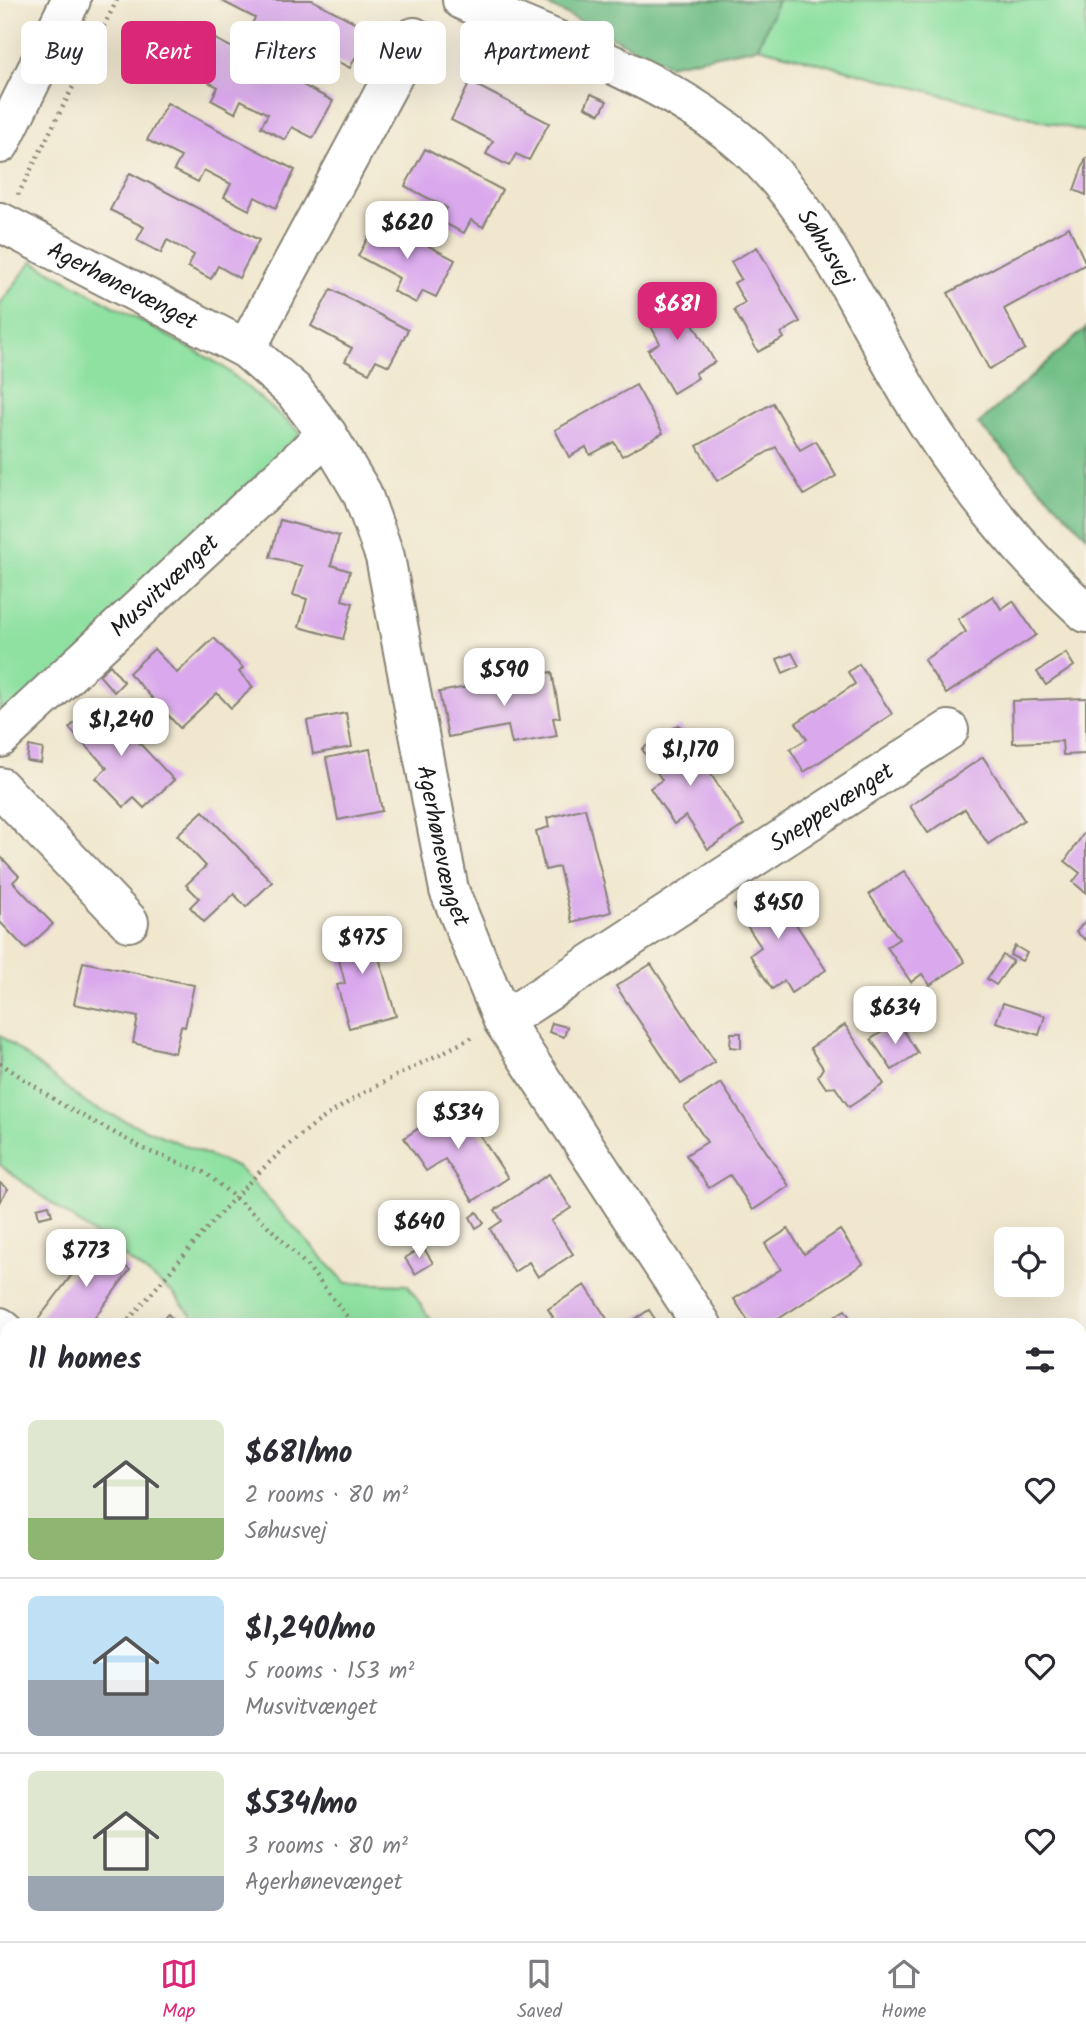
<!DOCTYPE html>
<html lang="en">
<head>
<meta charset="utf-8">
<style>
  :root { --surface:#fff; --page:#f2f2f3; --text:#2b2b33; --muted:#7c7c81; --line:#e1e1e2; --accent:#db2777 }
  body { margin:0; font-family:Kalam,sans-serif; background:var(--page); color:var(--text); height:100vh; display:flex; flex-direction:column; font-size:26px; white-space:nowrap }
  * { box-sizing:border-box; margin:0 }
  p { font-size:23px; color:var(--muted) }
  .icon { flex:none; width:38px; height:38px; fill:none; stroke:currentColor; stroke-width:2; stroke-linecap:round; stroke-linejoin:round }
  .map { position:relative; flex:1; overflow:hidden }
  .details { position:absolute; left:0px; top:1318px; width:1087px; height:625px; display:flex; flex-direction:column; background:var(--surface); border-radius:21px 21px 0 0; box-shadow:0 7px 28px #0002 }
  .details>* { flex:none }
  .top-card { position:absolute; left:21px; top:21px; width:700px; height:63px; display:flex; gap:14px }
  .controls { position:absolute; left:994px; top:1227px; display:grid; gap:14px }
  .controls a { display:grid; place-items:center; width:70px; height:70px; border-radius:10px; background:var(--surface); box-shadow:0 7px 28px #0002; font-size:35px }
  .price { position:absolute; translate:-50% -60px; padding:0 16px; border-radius:14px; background:#fff; color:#222; font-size:23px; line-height:46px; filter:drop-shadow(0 2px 4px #0008) }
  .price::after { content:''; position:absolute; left:50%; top:42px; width:21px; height:16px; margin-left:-10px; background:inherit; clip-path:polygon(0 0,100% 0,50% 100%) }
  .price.on { background:var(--accent); color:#fff }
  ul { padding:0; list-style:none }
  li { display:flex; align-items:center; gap:21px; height:175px; padding:0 28px }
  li+li { border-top:2px solid var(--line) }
  li span { display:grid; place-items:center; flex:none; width:196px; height:140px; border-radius:10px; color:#555 }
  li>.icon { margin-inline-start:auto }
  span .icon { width:84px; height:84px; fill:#fffc; stroke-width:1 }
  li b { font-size:30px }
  h2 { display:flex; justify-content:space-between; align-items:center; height:84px; padding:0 28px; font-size:30px }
  .chip { padding:0 24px; border-radius:10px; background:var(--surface); box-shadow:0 7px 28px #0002; font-size:24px; line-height:63px }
  .chip.on { background:var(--accent); color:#fff }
  .tabs { display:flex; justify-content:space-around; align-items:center; height:98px; border-top:2px solid var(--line); background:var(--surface); font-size:19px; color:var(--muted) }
  .tabs a { display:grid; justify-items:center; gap:4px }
  .tabs .on { color:var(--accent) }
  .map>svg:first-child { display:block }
</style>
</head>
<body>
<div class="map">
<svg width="1086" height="1941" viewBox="0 0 1086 1941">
  <rect width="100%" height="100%" fill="#f7f3e8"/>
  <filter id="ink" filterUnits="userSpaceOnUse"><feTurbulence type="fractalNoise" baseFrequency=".0143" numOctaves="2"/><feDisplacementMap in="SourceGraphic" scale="14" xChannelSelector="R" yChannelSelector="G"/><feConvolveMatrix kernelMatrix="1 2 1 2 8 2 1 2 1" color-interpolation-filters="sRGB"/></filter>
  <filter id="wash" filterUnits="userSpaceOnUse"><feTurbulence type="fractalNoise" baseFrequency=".00686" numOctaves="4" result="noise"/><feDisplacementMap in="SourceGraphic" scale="28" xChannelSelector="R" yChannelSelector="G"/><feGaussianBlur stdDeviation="1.57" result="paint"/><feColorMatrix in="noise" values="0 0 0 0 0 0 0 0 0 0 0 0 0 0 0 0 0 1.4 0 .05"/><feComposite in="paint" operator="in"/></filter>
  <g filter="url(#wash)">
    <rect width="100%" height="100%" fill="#f0e7ce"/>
    <g fill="#8ee1a1" stroke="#557e5e" stroke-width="2">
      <path d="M778,0H1086V132L758,47Z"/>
      <path d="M32,261L221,365L301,433L0,731V304Z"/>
      <path d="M0,1035L88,1105L239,1168L346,1283L408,1285L434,1325H200L172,1292L0,1165Z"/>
      <path d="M0,1879L7,1881V1933L0,1931Z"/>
      <path d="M13,1936H186L204,1941H27Z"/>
      <path d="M449,1936H850L865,1941H449Z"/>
    </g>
    <g fill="#72bf87" stroke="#476e52" stroke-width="2">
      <path d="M537,0H778L758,47L668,65Z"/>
      <path d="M1086,328V535L978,424Z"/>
    </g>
    <path fill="#68b7e2" stroke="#426a7f" stroke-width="2" d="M1083,1332H1086V1507L1080,1503V1333Z"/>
    <g id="blocks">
      <g fill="#daa9ed">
        <path d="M220,0H312L370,30L350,68L329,57L322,70L299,58L305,45L278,31L272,43L248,31L255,18Z"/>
        <path d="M204,33L333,101L313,138L292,127L285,140L261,127L268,114L241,100L235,113L211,100L218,87L185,70Z"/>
        <path d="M470,82L549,123L529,160L516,154L509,166L486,154L493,141L451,120Z"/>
        <path d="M591,94L607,101L600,114L585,107Z"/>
        <path d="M167,103L295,170L276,208L255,197L249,210L224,197L231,184L204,170L198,182L174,170L181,157L147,140Z"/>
        <path d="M425,149L502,190L483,227L471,220L464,233L440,221L447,208L405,186Z"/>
        <path d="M1086,157V195L1074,190Z"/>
        <path d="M130,173L259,240L239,278L218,266L211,279L188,267L194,255L167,240L161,253L137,240L144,227L110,210Z"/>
        <path d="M378,219L455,260L436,297L423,291L416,303L393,291L399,278L358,256Z"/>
        <path d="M1069,227L1086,264L1004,309L1025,349L989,369L948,293Z"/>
        <path d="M757,247L800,322L781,333L784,338L758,352L734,310L745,303L734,283L741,279L731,262Z"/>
        <path d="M672,287L715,362L695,373L698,378L673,393L648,350L660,343L649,323L656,319L646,302Z"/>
        <path d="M331,289L408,330L389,366L376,360L369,373L345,361L352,348L311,326Z"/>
        <path d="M636,385L663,433L622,456L614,442L590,455L586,447L569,457L555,430Z"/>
        <path d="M773,403L800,450L816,441L836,476L804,495L776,447L717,481L697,446Z"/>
        <path d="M280,520L339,536L331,565L350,571L342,600L353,603L343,639L299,627L307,599L293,595L302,566L270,557Z"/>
        <path d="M993,596L1001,609L1013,601L1036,635L946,694L924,660L966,632L958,619Z"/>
        <path d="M214,638L243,668L239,672L253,687L231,708L217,693L180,728L129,673L154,649L177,673Z"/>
        <path d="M792,653L799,666L783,673L777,659Z"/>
        <path d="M1066,653L1074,666L1046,685L1037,672Z"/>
        <path d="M859,664L892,714L804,772L790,749L807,739L796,723L855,684L848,672Z"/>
        <path d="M110,665L124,682L114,692L99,675Z"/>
        <path d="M552,672L560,717L553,718L557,736L512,744L508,726L448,737L439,692Z"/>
        <path d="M1086,698V754L1063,755L1062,741L1013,743L1012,701Z"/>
        <path d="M99,700L174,780L144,808L134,798L124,807L96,778L107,768L69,728Z"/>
        <path d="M346,713L352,747L313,754L307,721Z"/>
        <path d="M679,725L744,825L708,849L686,816L674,824L650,788L662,780L642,749Z"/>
        <path d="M29,746L43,749L41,763L27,761Z"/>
        <path d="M370,749L382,811L338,820L326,758Z"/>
        <path d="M983,757L1024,820L988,844L965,809L928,833L910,806Z"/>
        <path d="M585,808L611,912L572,922L559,867L545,870L536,831L549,827L547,818Z"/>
        <path d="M203,811L272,882L246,907L234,894L204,922L190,907L199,898L186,885L206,866L177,835Z"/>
        <path d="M1086,830V893L1073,882L1080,873L1065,861Z"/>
        <path d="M0,856L19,876L13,882L53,924L26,949L0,922Z"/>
        <path d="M904,871L965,962L930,985L922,974L911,982L887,947L899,939L869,894Z"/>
        <path d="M769,883L826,970L791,993L784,981L772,989L750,955L761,947L734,906Z"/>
        <path d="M368,920L396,1016L349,1028L337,985L345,983L331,930Z"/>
        <path d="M1086,920V940L1076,932Z"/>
        <path d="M1015,946L1027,953L1022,961L1010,955Z"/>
        <path d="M1003,955L1013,961L996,985L987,979Z"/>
        <path d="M83,962L194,985L185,1027L181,1026L175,1053L133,1043L138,1017L74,1004Z"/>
        <path d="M651,964L715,1062L681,1084L616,986Z"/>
        <path d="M1003,1003L1045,1016L1039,1035L996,1022Z"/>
        <path d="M898,1022L918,1053L892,1070L871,1039Z"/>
        <path d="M552,1023L567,1027L564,1037L549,1032Z"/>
        <path d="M845,1025L884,1084L849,1107L835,1087L826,1088L818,1076L823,1068L810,1048Z"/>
        <path d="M731,1033H741V1048L730,1047Z"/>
        <path d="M721,1083L789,1186L753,1210L730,1175L709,1188L686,1155L707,1142L684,1107Z"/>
        <path d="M458,1102L508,1178L473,1201L445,1159L426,1171L404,1138Z"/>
        <path d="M549,1174L571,1208L551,1221L573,1254L538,1277L529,1262L514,1272L490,1229L502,1221L495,1210Z"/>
        <path d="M0,1183L8,1189L0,1201Z"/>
        <path d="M49,1205L52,1215L39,1218L37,1208Z"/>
        <path d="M477,1212L484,1223L476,1228L470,1217Z"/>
        <path d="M788,1229L804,1254L840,1230L863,1264L769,1325H751L734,1299L781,1269L765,1244Z"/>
        <path d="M103,1242L116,1252L113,1257L130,1270L89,1325H42L37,1321L95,1244L99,1247Z"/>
        <path d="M423,1247L433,1263L415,1274L405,1258Z"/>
        <path d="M585,1285L611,1325H542L553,1317L548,1309Z"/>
        <path d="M649,1310L659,1325H626Z"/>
        <path d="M845,1310L855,1325H822Z"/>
        <path d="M168,1314L178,1325H157Z"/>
        <path d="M0,1373L7,1379V1397L0,1407Z"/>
        <rect x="0" y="1807" width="7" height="42"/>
        <rect x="393" y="1936" width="41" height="5"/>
        <path d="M1032,1936H1064L1061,1941H1041Z"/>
      </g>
    </g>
  </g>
  <g filter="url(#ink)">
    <use href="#blocks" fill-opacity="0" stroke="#868275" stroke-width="2"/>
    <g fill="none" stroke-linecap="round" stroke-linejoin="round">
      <defs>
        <g id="minor">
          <path id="s1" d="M462,0C551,39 660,76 736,138C816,203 858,308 910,395C958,475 1017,550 1086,613"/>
          <path d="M0,144L71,0"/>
          <path id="s2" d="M0,222L246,349L294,391L327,434L362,493L385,557L449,890L503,1021L702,1325"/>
          <path d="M246,349L414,37"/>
          <path id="s3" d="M0,738L327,434"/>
          <path d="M0,787L129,922"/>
          <path id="s4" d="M503,1021L949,730"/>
          <path d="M0,1327L7,1333"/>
          <path d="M0,1714L7,1719"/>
        </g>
      </defs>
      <use href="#minor" stroke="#868275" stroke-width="42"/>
      <g stroke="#868275" stroke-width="4.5" stroke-dasharray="2 5" stroke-linecap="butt">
        <path d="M18,195L117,0"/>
        <path d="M0,1063L61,1104L148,1151L206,1173L267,1225L309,1268L354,1325"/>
        <path d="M124,1325C180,1262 233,1191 297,1138C349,1095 414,1068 473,1037"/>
        <path d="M1080,1850L1086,1854"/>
        <path d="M0,1891L7,1893"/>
        <path d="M144,1936L162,1941"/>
        <path d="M285,1936L286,1941"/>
        <path d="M550,1936L552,1941"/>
      </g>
      <use href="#minor" stroke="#fff" stroke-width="38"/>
    </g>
  </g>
  <g text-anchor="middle" stroke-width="5" stroke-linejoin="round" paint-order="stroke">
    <g font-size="24" fill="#1c1c1c" stroke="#f7f3e8">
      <text dy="8" stroke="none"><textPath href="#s1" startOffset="450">Søhusvej</textPath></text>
      <text dy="8" stroke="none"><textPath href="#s2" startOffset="138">Agerhønevænget</textPath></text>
      <text dy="8" stroke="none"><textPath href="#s3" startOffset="224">Musvitvænget</textPath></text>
      <text dy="8" stroke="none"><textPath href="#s4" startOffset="392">Sneppevænget</textPath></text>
      <text dy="8" stroke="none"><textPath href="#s2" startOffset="826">Agerhønevænget</textPath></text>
    </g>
  </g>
</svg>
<div class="controls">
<a><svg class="icon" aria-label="locate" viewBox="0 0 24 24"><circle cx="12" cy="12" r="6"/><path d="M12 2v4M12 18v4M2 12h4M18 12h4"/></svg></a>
</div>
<b class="price" style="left:407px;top:261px">$620</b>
<b class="price on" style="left:677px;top:342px">$681</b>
<b class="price" style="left:504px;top:708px">$590</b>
<b class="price" style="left:121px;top:758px">$1,240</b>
<b class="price" style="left:690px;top:788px">$1,170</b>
<b class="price" style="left:778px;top:941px">$450</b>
<b class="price" style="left:362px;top:976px">$975</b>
<b class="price" style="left:895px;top:1046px">$634</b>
<b class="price" style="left:458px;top:1151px">$534</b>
<b class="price" style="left:419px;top:1260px">$640</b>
<b class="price" style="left:86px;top:1289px">$773</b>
<div class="top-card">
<a class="chip">Buy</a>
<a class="chip on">Rent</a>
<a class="chip">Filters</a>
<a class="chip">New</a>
<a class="chip">Apartment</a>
</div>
<section class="details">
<h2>11 homes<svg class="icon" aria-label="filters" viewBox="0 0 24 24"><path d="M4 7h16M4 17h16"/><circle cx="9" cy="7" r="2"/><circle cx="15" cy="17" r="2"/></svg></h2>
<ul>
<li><span style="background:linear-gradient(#dfe7d0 70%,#8fb573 0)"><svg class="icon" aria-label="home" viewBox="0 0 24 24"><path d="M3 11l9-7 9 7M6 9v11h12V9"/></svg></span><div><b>$681/mo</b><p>2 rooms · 80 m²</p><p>Søhusvej</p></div><svg class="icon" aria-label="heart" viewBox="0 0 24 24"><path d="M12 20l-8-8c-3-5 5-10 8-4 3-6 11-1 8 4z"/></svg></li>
<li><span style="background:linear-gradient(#bfe0f5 60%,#9aa5b1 0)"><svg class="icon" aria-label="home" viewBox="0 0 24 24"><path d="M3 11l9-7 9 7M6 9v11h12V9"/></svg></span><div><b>$1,240/mo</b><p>5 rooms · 153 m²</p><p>Musvitvænget</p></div><svg class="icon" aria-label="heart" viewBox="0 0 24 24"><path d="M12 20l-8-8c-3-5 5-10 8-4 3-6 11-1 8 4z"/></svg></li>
<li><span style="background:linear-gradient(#dfe7d0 75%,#9aa5b1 0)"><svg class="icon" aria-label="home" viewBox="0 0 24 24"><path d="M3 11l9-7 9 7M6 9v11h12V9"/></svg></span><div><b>$534/mo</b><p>3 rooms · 80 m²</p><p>Agerhønevænget</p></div><svg class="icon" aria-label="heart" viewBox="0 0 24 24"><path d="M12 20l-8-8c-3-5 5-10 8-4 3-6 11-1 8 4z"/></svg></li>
</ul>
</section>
</div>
<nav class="tabs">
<a class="on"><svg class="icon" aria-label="map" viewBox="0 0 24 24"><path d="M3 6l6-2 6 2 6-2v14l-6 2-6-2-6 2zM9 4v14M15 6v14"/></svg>Map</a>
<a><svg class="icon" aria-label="saved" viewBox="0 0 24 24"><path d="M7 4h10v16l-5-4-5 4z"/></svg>Saved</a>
<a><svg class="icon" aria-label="home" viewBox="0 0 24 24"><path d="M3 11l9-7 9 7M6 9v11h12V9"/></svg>Home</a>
</nav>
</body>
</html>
